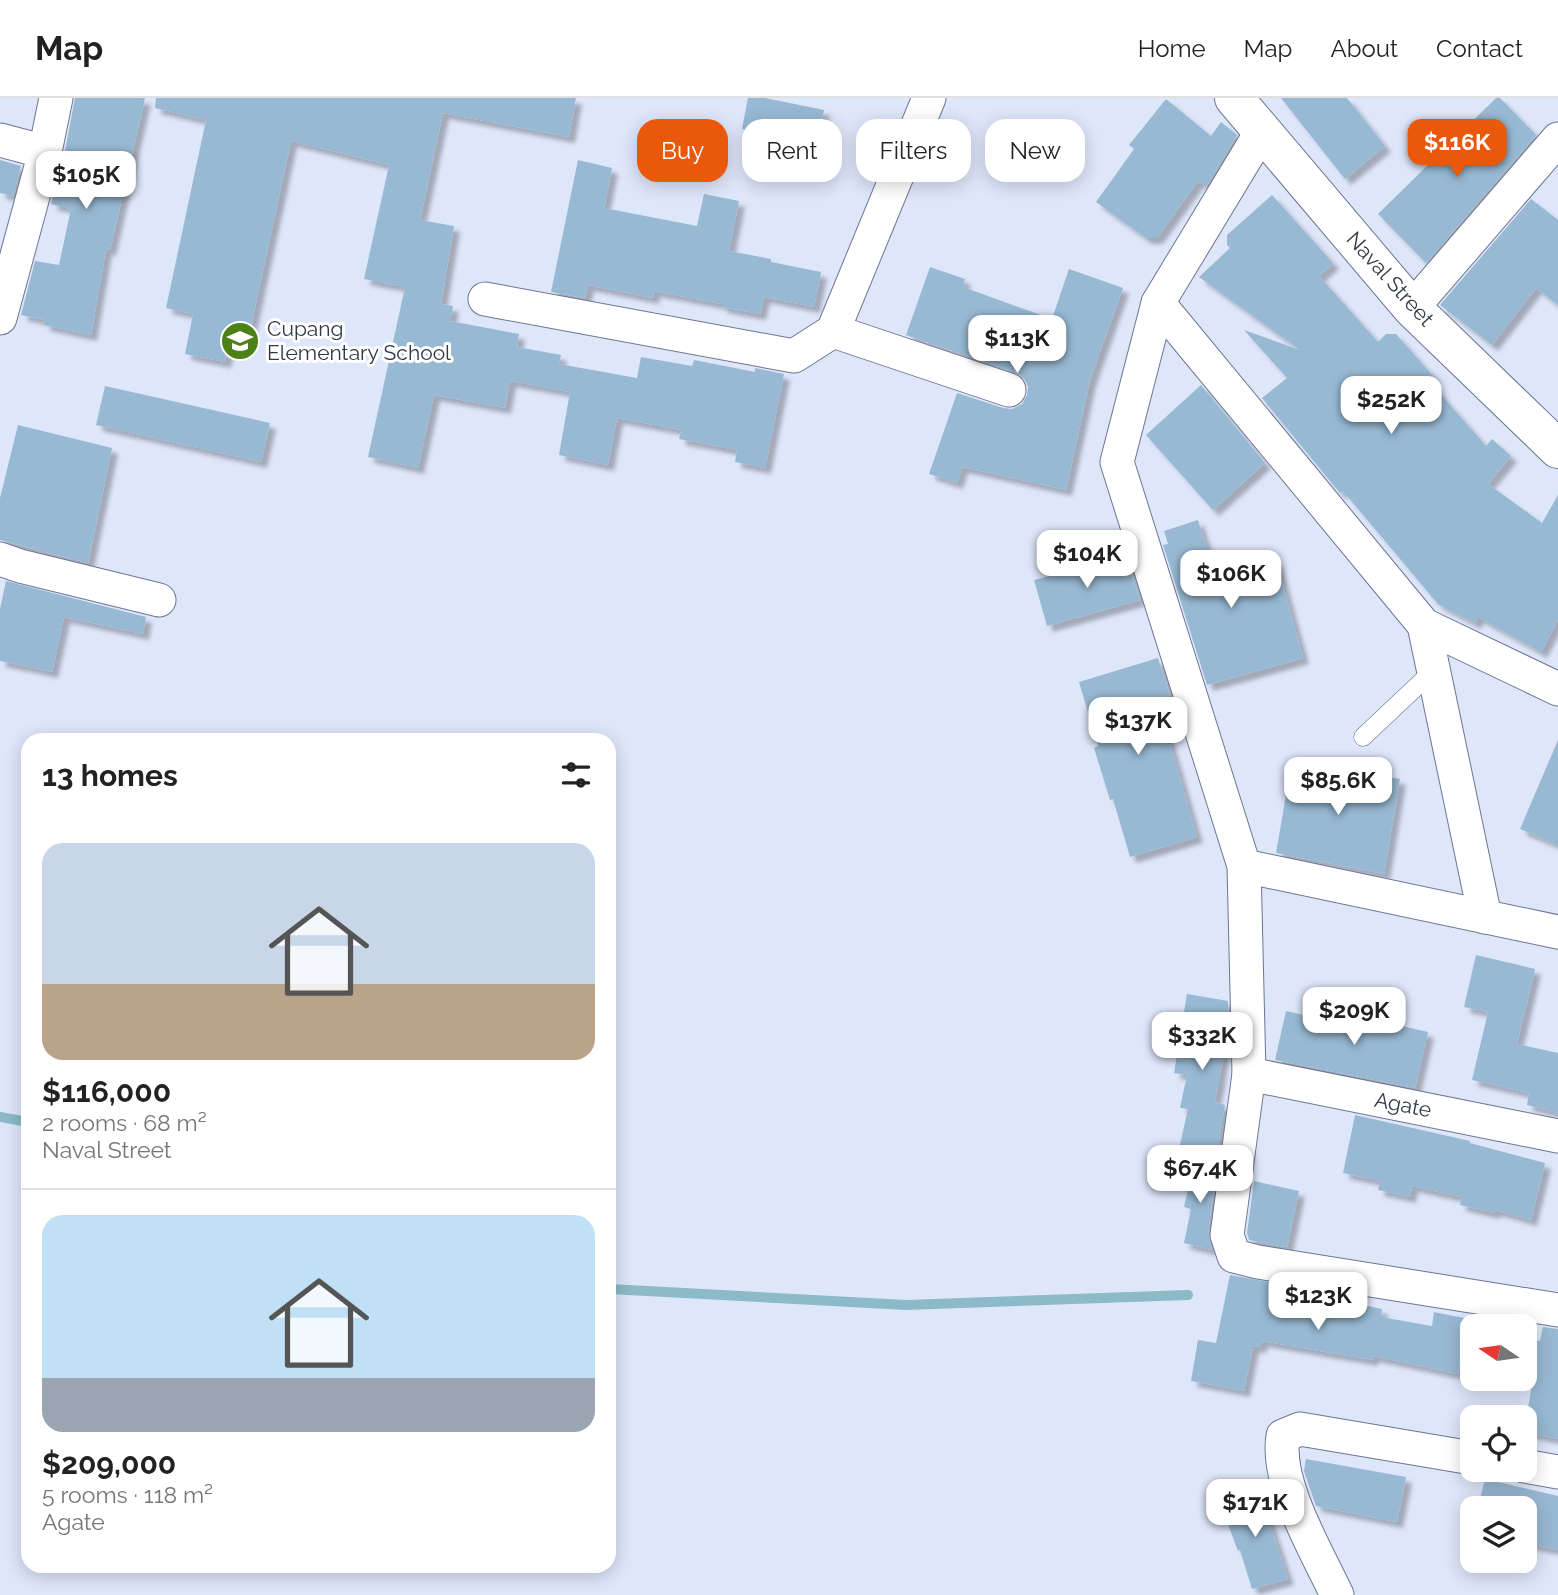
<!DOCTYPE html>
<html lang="en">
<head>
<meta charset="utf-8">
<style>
  :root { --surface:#fff; --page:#f6f6f6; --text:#222; --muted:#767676; --line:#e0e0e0; --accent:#ea580c }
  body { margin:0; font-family:Raleway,sans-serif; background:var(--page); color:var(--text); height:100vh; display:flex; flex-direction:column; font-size:26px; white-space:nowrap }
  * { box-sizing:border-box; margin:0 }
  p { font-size:23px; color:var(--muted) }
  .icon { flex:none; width:38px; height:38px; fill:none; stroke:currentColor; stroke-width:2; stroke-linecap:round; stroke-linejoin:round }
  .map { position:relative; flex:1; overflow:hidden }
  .sheet { position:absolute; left:21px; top:635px; width:595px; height:840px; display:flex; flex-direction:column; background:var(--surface); border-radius:21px; box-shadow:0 4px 18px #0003 }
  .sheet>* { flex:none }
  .guide { position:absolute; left:637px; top:21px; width:665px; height:63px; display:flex; gap:14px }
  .needle { width:46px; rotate:283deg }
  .buttons { position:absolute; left:1460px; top:1216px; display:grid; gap:14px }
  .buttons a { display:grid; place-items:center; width:77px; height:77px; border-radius:14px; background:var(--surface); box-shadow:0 4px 18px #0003; font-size:35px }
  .price { position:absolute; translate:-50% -60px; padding:0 16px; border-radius:14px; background:#fff; color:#222; font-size:23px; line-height:46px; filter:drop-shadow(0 2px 4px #0008) }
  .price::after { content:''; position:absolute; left:50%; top:42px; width:21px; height:16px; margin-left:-10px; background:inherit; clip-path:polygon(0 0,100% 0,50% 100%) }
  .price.selected { background:var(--accent); color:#fff }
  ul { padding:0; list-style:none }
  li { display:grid; align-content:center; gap:14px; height:371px; padding:0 21px }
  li+li { border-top:2px solid var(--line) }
  li span { display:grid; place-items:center; height:217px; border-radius:21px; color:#555 }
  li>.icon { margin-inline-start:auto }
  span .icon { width:126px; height:126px; fill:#fffc; stroke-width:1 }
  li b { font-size:30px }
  h2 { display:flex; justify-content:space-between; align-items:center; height:84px; padding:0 21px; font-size:30px }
  .tag { padding:0 24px; border-radius:21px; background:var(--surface); box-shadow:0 4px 18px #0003; font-size:24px; line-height:63px }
  .tag.selected { background:var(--accent); color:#fff }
  header { display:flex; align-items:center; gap:42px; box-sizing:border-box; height:98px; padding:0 35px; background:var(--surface); border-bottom:2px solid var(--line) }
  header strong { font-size:33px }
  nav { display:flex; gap:38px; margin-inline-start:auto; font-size:24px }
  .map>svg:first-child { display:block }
</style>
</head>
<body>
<header>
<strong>Map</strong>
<nav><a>Home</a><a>Map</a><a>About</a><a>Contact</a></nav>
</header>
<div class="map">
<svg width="1558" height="1497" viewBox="0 0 1558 1497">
  <defs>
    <filter id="shadow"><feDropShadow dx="6" dy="6" stdDeviation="2" flood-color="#0004"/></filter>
  </defs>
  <rect width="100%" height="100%" fill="#dee6fa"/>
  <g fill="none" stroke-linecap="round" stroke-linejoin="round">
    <g stroke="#8cbac6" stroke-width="10">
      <path d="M0,1019L28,1024"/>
      <path d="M609,1191L906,1207L1188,1197"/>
    </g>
  </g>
  <g fill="#98b9d3" filter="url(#shadow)">
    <path d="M75,0H145L110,152L106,151L91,237L44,227L45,222L21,217L35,163L59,167L71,111L51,106L64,58Z"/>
    <path d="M156,0H576L569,39L443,15L420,122L454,128L441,206L453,208L450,223L519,236L517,249L561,257L559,266L637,280L641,259L692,268L694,262L755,274V270L784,276L765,370L735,364L737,352L679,341L681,332L617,320L608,367L559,357L570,294L510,283L505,310L434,297L418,370L368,359L405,189L364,181L389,67L291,43L251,228L234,225L225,264L185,256L193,216L166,210L206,22L155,10Z"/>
    <path d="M748,0H765L824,12L816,52L771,43L773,37L742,31Z"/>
    <path d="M1281,0H1347L1385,48L1345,81Z"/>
    <path d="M1496,0H1500L1536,37L1426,165L1378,116Z"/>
    <path d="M1166,1L1211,38L1221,24L1237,37L1206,89L1198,83L1157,140H1146L1096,104L1134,51L1129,47Z"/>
    <path d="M0,62L21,68L13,98L0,95Z"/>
    <path d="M578,62L612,70L604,110L697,128L704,96L739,103L729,153L771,161V164L821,174L814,209L764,199L760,216L722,209V206L654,193L653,200L588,187L585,200L551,194Z"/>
    <path d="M1272,97L1333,165L1319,178L1378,244L1386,236H1396L1433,278L1428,282L1486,348L1492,341L1511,358L1488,386L1542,425L1558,397V522L1541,554L1478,519L1475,525L1438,506L1343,393L1340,395L1262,300L1287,280L1244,232L1300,252L1199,179L1230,150L1227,147V137Z"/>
    <path d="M1531,101L1558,122V207L1536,190L1492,247L1440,207Z"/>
    <path d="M930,169L965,181L963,189L1052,221L1069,171L1123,190L1090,282L1066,392L962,369L957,385L929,376L957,295L1003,310L1012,311L1022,306L1027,297L1028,289L1024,280L1015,274L906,237Z"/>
    <path d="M1201,287L1265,365L1213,412L1146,337Z"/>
    <path d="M105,288L270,325L261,364L96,327Z"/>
    <path d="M18,327L112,350L88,465L0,442V400Z"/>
    <path d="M1198,422L1215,478L1276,461L1303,560L1207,587L1163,447L1168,446L1164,433Z"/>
    <path d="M1126,457L1140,502L1047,528L1034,482Z"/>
    <path d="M6,483L146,519L143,536L64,519L52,574L0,563V511Z"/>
    <path d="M1158,560L1170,597L1157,601L1197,739L1130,759L1113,701L1110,702L1094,650L1098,648L1079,584Z"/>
    <path d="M1558,642V747L1520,731Z"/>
    <path d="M1292,662L1400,681L1384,776L1276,755Z"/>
    <path d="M1476,857L1535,871L1517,946L1558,955V1015L1527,1007L1529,995L1472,982L1488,914L1464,909Z"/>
    <path d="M1187,896L1228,903L1229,925L1215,1004L1225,1007L1216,1059L1179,1051L1188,1011L1180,1010L1187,977L1174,975Z"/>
    <path d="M1286,913L1338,925L1340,914L1428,934L1415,990L1275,962Z"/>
    <path d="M1355,1017L1470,1043V1045L1545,1065L1531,1122L1495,1112L1494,1115L1460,1107L1461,1099L1412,1088L1410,1099L1378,1092L1380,1083L1343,1075Z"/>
    <path d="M1194,1065L1217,1069L1208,1134L1212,1152L1184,1145L1191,1111L1184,1109Z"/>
    <path d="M1254,1083L1299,1093L1287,1149L1249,1142L1247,1135Z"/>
    <path d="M1230,1177L1313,1192V1196L1382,1211L1381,1219L1432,1228L1434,1214L1469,1221L1458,1276L1373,1258L1372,1262L1262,1243L1260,1249L1253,1248L1244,1293L1191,1283L1198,1242L1216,1245Z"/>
    <path d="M1543,1229L1558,1231V1341L1524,1334L1533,1281L1524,1279V1241L1540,1243Z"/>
    <path d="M1306,1361L1406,1379L1397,1424L1316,1408L1304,1373Z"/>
    <path d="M1485,1381L1558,1398V1452L1524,1445V1410H1478Z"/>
    <path d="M1258,1390L1288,1481L1252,1491L1240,1452L1238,1453L1220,1405Z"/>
  </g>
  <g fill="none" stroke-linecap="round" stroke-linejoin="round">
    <defs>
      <path id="service" d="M1363,639L1433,573"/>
      <g id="minor">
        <path d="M1262,33L1158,205L1117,364L1244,768L1249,976L1227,1137L1234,1158L1258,1164L1558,1212"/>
        <path d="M0,42L45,54"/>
        <path d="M485,201L794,258L833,233L929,0"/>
        <path d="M1158,205L1424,527L1558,591"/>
        <path d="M1412,210L1558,41"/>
        <path d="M0,220L45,54L56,0"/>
        <path d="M833,233L1009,292"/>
        <path d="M0,461L20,468L159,502"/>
        <path d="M1424,527L1485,819"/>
        <path d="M1244,768L1558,834"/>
        <path d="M1249,976L1558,1038"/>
        <path d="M1524,1368L1558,1374"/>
        <path d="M1337,1497C1317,1454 1275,1385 1283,1338L1300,1331L1472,1360"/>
      </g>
      <path id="tertiary" d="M1234,0L1412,210L1558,351"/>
    </defs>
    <use href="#service" stroke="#6b7694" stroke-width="19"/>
    <use href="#minor" stroke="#6b7694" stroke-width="35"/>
    <use href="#tertiary" stroke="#6b7694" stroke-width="40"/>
    <use href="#service" stroke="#fff" stroke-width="18"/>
    <use href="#minor" stroke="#fff" stroke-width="33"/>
    <use href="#tertiary" stroke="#fff" stroke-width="38"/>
  </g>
  <defs>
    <symbol id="school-disc" viewBox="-11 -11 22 22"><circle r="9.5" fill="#4b8117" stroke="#fff"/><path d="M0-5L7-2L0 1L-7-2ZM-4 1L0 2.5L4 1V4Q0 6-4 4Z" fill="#fff"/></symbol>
  </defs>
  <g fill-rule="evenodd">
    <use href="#school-disc" x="218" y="221" width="44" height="44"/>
  </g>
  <g text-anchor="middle" stroke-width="6" stroke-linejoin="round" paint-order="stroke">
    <g font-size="21" fill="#323744" stroke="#fff">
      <text transform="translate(1390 181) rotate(48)" y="7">Naval Street</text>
      <text transform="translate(1403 1007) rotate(11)" y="7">Agate</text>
    </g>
    <g font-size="21" fill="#323744" stroke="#fff" text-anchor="start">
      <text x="267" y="238">Cupang<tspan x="267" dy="24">Elementary School</tspan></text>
    </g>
  </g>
</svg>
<div class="buttons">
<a><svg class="needle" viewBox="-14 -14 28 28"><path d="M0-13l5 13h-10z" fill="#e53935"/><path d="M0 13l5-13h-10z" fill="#767676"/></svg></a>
<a><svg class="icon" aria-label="locate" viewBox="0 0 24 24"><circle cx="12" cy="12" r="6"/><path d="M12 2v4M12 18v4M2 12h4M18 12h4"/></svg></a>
<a><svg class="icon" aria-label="layers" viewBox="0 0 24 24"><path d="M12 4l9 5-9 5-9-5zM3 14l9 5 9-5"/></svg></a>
</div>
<b class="price selected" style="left:1457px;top:81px">$116K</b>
<b class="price" style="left:86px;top:113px">$105K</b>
<b class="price" style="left:1017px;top:277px">$113K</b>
<b class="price" style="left:1391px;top:338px">$252K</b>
<b class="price" style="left:1087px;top:492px">$104K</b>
<b class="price" style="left:1231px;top:512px">$106K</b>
<b class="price" style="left:1138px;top:659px">$137K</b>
<b class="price" style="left:1338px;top:719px">$85.6K</b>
<b class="price" style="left:1354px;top:949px">$209K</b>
<b class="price" style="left:1202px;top:974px">$332K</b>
<b class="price" style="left:1200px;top:1107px">$67.4K</b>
<b class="price" style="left:1318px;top:1234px">$123K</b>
<b class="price" style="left:1255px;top:1441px">$171K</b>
<div class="guide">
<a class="tag selected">Buy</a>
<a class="tag">Rent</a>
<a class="tag">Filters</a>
<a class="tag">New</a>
</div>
<section class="sheet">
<h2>13 homes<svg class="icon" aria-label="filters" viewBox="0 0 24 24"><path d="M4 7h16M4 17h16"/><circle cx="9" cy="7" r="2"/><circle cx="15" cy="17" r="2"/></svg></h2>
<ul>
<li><span style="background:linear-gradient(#c9d6e8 65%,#b9a48a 0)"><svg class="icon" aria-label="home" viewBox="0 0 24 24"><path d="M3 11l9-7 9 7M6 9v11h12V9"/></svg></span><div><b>$116,000</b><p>2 rooms · 68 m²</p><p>Naval Street</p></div></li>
<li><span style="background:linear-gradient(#bfe0f5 75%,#9aa5b1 0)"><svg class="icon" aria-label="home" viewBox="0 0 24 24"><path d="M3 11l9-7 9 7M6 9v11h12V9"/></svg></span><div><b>$209,000</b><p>5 rooms · 118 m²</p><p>Agate</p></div></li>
</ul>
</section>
</div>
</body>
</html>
